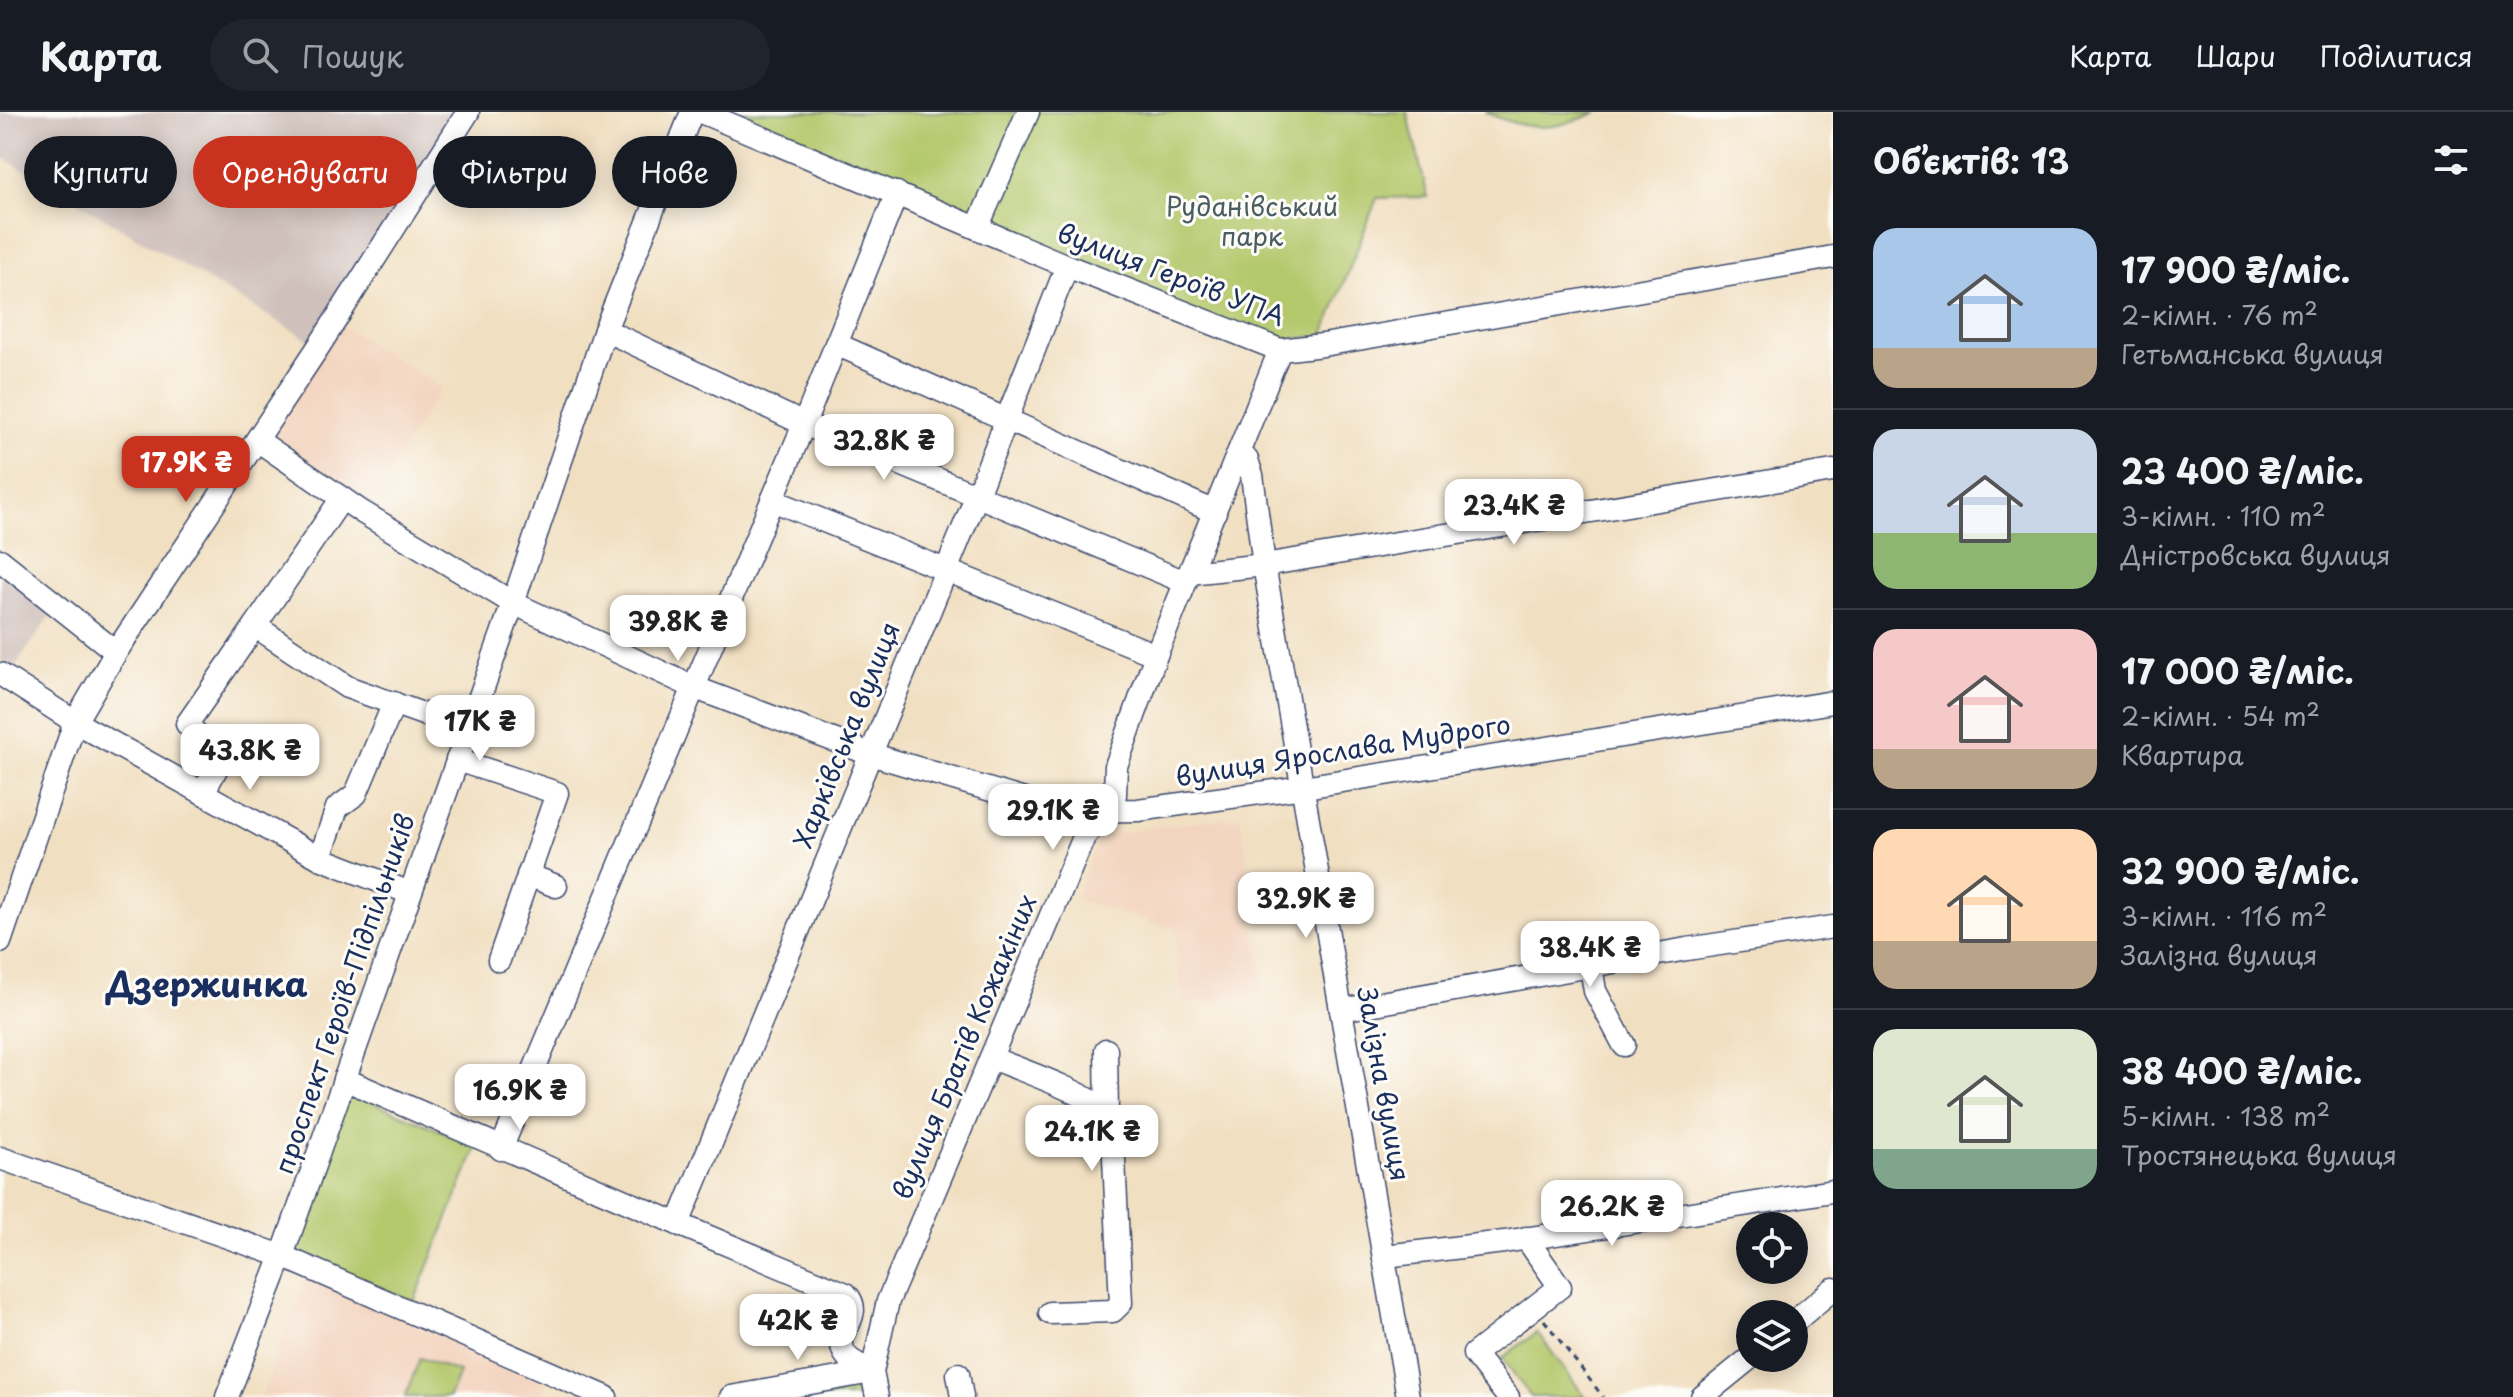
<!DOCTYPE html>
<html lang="uk">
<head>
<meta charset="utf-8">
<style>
  :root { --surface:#171b24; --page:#20242c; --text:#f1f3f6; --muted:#9ea1a6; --line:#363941; --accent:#c8321e }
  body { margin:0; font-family:"Playpen Sans",sans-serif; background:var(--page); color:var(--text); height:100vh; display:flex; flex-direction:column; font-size:30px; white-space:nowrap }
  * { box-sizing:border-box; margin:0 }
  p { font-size:26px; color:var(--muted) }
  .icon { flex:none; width:44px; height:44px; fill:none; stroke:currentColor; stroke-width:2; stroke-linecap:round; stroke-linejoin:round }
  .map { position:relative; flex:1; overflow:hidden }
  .drawer { display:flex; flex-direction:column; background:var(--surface); width:680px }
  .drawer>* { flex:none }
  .top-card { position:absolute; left:24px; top:24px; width:760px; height:72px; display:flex; gap:16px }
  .tools { position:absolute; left:1736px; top:1100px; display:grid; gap:16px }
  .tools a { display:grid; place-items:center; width:72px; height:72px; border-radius:50%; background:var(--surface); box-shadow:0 4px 20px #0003; font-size:40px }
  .price { position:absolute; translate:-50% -68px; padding:0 18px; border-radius:16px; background:#fff; color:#222; font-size:26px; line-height:52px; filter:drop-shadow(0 2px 4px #0008) }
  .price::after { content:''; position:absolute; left:50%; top:48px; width:24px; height:18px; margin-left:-12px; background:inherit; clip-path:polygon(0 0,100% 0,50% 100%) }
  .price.selected { background:var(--accent); color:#fff }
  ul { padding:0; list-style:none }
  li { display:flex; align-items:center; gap:24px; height:200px; padding:0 40px }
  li+li { border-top:2px solid var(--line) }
  li span { display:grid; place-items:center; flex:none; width:224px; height:160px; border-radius:24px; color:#555 }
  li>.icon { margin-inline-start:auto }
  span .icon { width:96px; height:96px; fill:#fffc; stroke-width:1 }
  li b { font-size:34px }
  h2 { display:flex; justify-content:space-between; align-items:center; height:96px; padding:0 40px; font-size:34px }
  .chip { padding:0 28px; border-radius:36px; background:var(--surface); box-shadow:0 4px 20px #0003; font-size:28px; line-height:72px }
  .chip.selected { background:var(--accent); color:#fff }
  header { display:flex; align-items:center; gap:48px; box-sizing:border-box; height:112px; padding:0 40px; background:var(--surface); border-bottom:2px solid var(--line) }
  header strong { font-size:38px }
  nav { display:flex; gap:44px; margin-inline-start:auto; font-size:28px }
  .search { width:560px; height:72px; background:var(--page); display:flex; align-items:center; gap:20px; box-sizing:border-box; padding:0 28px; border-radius:44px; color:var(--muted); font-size:30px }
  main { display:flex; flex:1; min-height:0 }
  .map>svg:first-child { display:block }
</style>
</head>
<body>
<header>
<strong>Карта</strong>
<div class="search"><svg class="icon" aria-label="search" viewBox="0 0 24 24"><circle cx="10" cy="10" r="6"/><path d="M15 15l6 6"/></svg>Пошук</div>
<nav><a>Карта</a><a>Шари</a><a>Поділитися</a></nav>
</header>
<main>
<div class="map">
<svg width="1833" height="1285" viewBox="0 0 1833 1285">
  <rect width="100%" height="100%" fill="#fdfcf7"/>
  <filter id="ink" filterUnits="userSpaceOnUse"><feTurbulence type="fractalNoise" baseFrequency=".0125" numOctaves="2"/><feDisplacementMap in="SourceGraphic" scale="16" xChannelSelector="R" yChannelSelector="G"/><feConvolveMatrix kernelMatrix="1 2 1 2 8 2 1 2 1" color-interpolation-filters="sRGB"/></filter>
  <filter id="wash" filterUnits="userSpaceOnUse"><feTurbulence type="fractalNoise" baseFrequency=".006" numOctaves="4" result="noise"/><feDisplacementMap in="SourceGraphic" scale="32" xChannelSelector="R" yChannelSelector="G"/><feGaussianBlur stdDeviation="1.8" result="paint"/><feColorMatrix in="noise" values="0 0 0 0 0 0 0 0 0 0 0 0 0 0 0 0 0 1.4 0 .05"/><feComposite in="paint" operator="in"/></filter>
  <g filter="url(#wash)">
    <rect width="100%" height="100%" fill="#f1dfc1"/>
    <g fill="#f3d4bf">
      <path d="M335,209L442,276L362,400L257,328Z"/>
      <path d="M1240,704L1263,880L1182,893L1175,818L1075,787L1095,735L1109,722Z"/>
      <path d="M307,1166L547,1271L541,1285H261Z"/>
    </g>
    <g fill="#cfc0bb">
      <path d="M0,0H468L319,234L0,44Z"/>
      <path d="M0,457L54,499L13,557L0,547Z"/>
    </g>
    <g fill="#b4c86c" stroke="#687c65" stroke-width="2">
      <path d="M728,0H1407L1428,85L1377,86L1323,225L1253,228Z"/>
      <path d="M1485,0H1597C1552,20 1530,20 1485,0Z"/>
      <path d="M353,982L477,1034L414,1190L294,1139L343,987Z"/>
      <path d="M1537,1220L1585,1285H1531L1502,1246Z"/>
      <path d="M420,1246L459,1260L449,1285H405Z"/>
      <path d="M869,1263L873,1285H757Z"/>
    </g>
  </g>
  <g filter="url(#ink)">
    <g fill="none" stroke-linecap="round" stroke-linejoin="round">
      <defs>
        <g id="minor">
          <path d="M701,0L1067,154L1280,238L1323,233L1833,145"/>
          <path d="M977,116L1028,0"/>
          <path d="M605,218L804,312L1185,470"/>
          <path d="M836,232L1215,400"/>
          <path d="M257,328L362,400L513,491L693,575L870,642L1048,695L1075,699L1138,698L1304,675L1833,590"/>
          <path d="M1237,345L1247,348L1252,363L1264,453L1408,1285"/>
          <path d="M342,386L255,514L347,575L468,618"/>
          <path d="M772,388L1156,543"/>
          <path d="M0,448L116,540"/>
          <path d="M1189,461L1264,453L1833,359"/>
          <path d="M0,562L75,610L320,746L410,781"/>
          <path d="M457,648L557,681L499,848"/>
          <path d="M203,681L221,648L187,612L255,514"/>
          <path d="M320,746L337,696L356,682L394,591"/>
          <path d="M528,763L556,774"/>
          <path d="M0,830L75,610L116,540L319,234L468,0"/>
          <path d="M1591,854L1595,879L1624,933"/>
          <path d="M1341,898L1687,837L1833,815"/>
          <path d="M1106,938L1107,1003"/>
          <path d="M991,946C1016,956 1085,980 1102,997C1110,1005 1111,1015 1113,1026L1121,1191L1113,1199L1050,1201"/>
          <path d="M344,967L678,1112L846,1182C867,1204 832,1222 845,1242C850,1250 864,1255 872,1260"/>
          <path d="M501,1037L804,312L897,81"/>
          <path d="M0,1046L282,1144L606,1285"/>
          <path d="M678,1112L977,383L1067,154"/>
          <path d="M1385,1144L1504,1130L1833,1079"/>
          <path d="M1794,1210L1833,1177"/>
          <path d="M958,1262L962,1285"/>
          <path d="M227,1285L282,1144L513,491L605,218L692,0"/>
          <path d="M731,1285L872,1260"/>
          <path d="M877,1285L872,1260L888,1189L1084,725L1106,699L1115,683L1116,654L1156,543L1280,238"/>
          <path d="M1508,1285L1474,1242L1560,1175L1526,1126"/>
          <path d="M1702,1285L1750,1246"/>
        </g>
      </defs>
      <use href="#minor" stroke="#3b496d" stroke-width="25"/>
      <path stroke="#3b496d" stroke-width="3" stroke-dasharray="6 6" stroke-linecap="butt" d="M1544,1208L1603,1285"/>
      <use href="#minor" stroke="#fff" stroke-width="22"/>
    </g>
  </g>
  <g text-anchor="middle" stroke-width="6" stroke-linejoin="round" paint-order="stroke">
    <g font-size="26" fill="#495d62" stroke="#fdfcf7">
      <text x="1252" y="104">Руданівський<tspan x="1252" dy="30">парк</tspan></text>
    </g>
    <g font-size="26" fill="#1b2f5e" stroke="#fdfcf7">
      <text transform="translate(1171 163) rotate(21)" y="9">вулиця Героїв УПА</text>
      <text transform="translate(847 623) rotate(-68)" y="9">Харківська вулиця</text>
      <text transform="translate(1343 639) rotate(-9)" y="9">вулиця Ярослава Мудрого</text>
      <text transform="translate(345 882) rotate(-71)" y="9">проспект Героїв-Підпільників</text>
      <text transform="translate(965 935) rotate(-67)" y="9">вулиця Братів Кожакіних</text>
      <text transform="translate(1383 972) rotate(80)" y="9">Залізна вулиця</text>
    </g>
    <g font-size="34" font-weight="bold" fill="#1b2f5e" stroke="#fdfcf7">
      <text x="207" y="885">Дзержинка</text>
    </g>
  </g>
</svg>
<div class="tools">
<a><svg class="icon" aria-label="locate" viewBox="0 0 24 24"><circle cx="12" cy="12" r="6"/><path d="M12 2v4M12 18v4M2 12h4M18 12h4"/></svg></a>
<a><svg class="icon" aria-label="layers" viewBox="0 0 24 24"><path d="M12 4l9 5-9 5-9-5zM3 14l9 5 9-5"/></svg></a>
</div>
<b class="price" style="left:884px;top:370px">32.8K ₴</b>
<b class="price selected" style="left:186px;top:392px">17.9K ₴</b>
<b class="price" style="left:1514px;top:435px">23.4K ₴</b>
<b class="price" style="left:678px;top:551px">39.8K ₴</b>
<b class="price" style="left:480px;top:651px">17K ₴</b>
<b class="price" style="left:250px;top:680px">43.8K ₴</b>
<b class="price" style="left:1053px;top:740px">29.1K ₴</b>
<b class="price" style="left:1306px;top:828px">32.9K ₴</b>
<b class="price" style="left:1590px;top:877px">38.4K ₴</b>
<b class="price" style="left:520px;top:1020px">16.9K ₴</b>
<b class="price" style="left:1092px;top:1061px">24.1K ₴</b>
<b class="price" style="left:1612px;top:1136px">26.2K ₴</b>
<b class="price" style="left:798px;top:1250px">42K ₴</b>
<div class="top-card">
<a class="chip">Купити</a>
<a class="chip selected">Орендувати</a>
<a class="chip">Фільтри</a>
<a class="chip">Нове</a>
</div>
</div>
<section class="drawer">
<h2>Об’єктів: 13<svg class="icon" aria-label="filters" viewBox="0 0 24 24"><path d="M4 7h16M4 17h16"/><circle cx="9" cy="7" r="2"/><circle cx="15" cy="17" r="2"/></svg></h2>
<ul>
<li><span style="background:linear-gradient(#a9c7e8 75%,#b9a48a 0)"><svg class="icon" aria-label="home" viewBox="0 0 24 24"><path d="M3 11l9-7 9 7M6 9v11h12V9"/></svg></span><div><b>17 900 ₴/міс.</b><p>2-кімн. · 76 m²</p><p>Гетьманська вулиця</p></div></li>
<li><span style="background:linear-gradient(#c9d6e8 65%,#8fb573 0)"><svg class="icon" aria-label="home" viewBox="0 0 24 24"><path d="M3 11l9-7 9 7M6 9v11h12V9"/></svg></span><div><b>23 400 ₴/міс.</b><p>3-кімн. · 110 m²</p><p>Дністровська вулиця</p></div></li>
<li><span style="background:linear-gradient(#f6c9c9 75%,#b9a48a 0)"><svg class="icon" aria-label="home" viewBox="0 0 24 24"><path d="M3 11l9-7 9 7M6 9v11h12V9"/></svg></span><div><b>17 000 ₴/міс.</b><p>2-кімн. · 54 m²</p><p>Квартира</p></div></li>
<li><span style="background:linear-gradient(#ffd9b3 70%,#b9a48a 0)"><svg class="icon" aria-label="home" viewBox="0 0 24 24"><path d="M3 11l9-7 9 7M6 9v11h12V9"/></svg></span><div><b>32 900 ₴/міс.</b><p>3-кімн. · 116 m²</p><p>Залізна вулиця</p></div></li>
<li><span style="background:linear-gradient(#dfe7d0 75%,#7fa58c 0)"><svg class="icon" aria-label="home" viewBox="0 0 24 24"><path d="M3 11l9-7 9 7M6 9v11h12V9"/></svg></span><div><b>38 400 ₴/міс.</b><p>5-кімн. · 138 m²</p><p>Тростянецька вулиця</p></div></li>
</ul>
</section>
</main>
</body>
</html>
